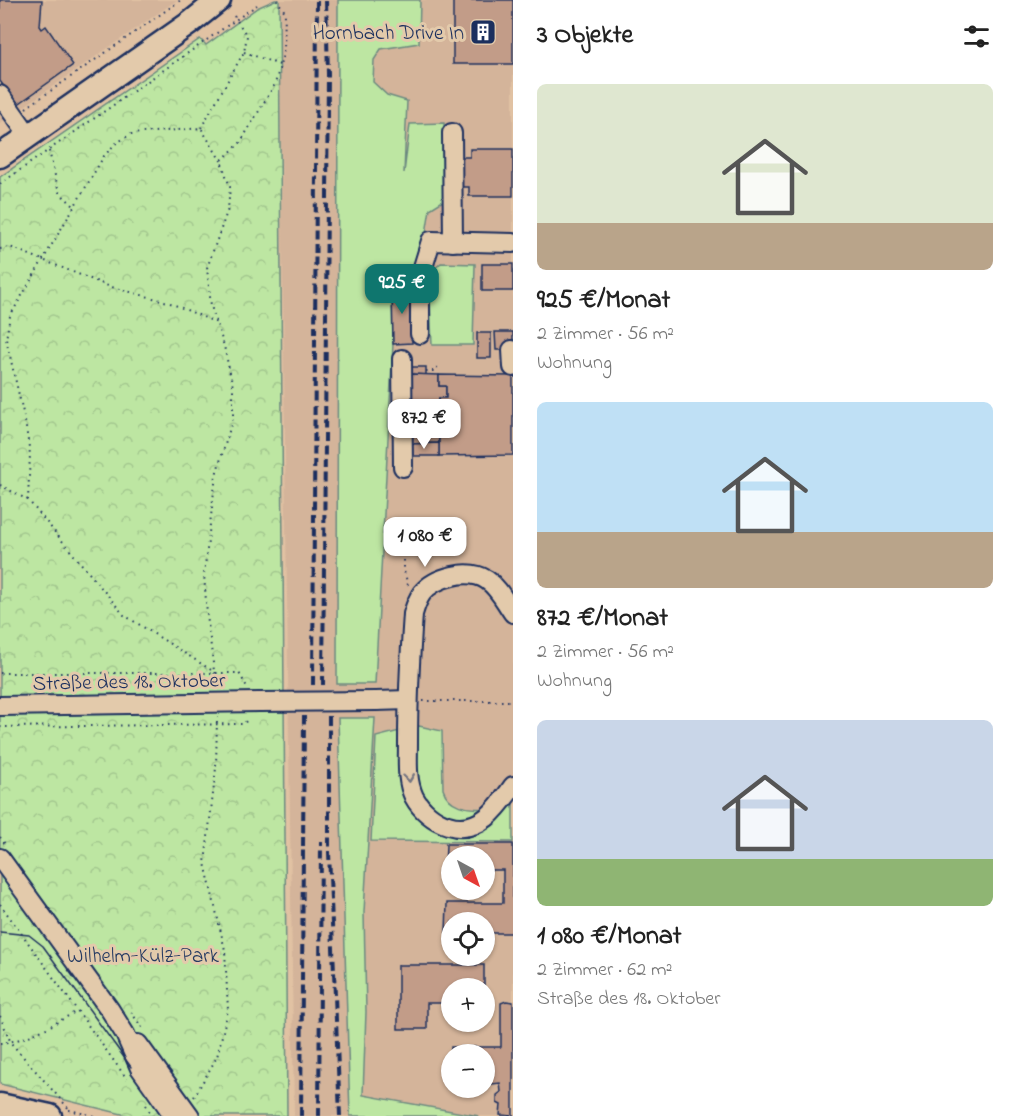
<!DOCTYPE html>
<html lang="de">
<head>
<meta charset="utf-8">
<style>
  :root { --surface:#fff; --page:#f6f6f6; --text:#222; --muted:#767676; --accent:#0f766e }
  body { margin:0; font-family:"Indie Flower",sans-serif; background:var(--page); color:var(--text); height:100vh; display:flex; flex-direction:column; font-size:22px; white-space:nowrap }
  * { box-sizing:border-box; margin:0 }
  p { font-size:20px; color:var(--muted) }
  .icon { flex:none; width:33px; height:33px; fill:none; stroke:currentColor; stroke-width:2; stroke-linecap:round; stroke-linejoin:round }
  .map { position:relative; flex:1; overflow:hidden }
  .panel { display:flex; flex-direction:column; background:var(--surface); width:504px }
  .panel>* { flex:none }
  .needle { width:39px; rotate:140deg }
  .controls { position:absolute; left:441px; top:846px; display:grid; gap:12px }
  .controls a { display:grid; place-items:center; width:54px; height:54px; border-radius:50%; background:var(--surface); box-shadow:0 2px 4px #0004; font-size:30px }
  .price { position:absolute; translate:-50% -51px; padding:0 14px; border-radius:12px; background:#fff; color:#222; font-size:20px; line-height:39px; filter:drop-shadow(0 2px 3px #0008) }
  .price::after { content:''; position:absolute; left:50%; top:36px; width:18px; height:14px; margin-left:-9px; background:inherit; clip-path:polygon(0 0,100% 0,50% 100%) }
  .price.on { background:var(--accent); color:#fff }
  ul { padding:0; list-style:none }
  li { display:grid; align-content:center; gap:12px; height:318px; padding:0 24px }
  li span { display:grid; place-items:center; height:186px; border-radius:9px; color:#555 }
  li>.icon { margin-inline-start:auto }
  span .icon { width:108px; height:108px; fill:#fffc; stroke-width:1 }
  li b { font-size:26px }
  h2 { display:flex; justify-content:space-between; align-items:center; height:72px; padding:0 24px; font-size:26px }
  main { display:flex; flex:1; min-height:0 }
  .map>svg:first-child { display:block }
</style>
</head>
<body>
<main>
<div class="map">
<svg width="513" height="1116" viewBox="0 0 513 1116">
  <defs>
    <pattern id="forest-crowns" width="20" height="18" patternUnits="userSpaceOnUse" patternTransform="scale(1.5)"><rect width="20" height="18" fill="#bde6a2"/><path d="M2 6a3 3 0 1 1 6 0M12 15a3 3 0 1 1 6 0" fill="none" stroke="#a2c68e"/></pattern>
  </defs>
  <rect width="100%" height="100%" fill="#e1c2a3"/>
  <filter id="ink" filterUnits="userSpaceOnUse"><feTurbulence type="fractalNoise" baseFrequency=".0167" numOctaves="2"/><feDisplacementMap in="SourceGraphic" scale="12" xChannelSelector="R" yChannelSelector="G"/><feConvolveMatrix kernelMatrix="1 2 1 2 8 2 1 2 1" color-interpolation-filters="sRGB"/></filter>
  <g filter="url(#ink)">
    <g fill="#d4b49a" fill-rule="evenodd">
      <path d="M0,0H177L0,123Z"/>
      <path d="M279,0H513V1116H294ZM452,856H484V890H452ZM452,922H484V956H452ZM452,988H484V1022H452ZM452,1054H484V1088H452Z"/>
    </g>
    <g fill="#bde6a2" stroke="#6c8a80" stroke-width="1.5">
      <path d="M338,0H420L419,43L381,49L374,60L373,82L387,95L407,101L404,173L410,124L444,123L446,199L430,209L420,271L395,270L392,287L393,344L375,684H337Z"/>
      <path d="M441,263L475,264L473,345H432L429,274Z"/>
      <path d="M338,718H375L364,912L366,1012L363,1095L479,1116H350Z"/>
      <path d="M419,726L442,731L443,789C448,806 468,810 484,808C493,808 504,802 513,799V842L371,841L376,737Z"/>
    </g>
    <path fill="url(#forest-crowns)" stroke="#6c8a80" stroke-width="1.5" d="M275,0H279L287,1116H195L181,1098L158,1116H130L0,1084V177L200,39L206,45L257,8Z"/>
    <g fill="#c29c88" stroke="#1b2f5e" stroke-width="1.5">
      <path d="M0,0H42L40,26L42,29L46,26L73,65L17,105L0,81Z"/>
      <rect x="453" y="0" width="60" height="64"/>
      <path d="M470,149H513V196H469V187H461V157H470Z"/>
      <rect x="482" y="264" width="31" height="27"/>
      <path d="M392,287H412V343L393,344Z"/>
      <path d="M495,332H513V350H496Z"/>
      <rect x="477" y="333" width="14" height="25"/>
      <path d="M407,367H426V375L409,374Z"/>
      <path d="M409,374L439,375V386H446V398H439V443L409,444Z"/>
      <path d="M439,375L513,376V455L439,456V398H446V386H439Z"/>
      <path d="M439,443V456H409V444Z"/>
      <path d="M446,844H513V933H484V922H452V933H446L447,903H503V870H484V856H452V870H445Z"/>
      <path d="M398,965H484V988H452V1003H427V1029H398Z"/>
      <path d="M506,1001L513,1002V1116L500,1115L501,1105L497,1103V1095L501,1092L500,1083L484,1085V1054H452L451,1062V1047H501V1003Z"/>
    </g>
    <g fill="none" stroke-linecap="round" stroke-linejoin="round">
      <defs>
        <g id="minor">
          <path d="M0,95L29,136"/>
          <path d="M452,133L453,242"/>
          <path d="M398,277H420"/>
          <path d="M420,334V277L431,241L513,243"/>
          <path d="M512,350L513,367"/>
          <path d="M402,359L403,467"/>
          <path d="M513,613C505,602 499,588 487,580C469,568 435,577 422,593C417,600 415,607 413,614C410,657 408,700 408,743C408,761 406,780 414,797C421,810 434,821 448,825C479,835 498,808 513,786"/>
          <path d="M376,701L408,700"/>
          <path d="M0,706L259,702"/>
          <path d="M0,858L110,1010L125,1034L140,1068L174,1116"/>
          <path d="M138,1044L190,1116"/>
        </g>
        <g id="major">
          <path d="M0,156L190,23L219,0"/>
          <path d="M0,1105L50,1116"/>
        </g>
      </defs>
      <use href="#minor" stroke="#1b2f5e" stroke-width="22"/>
      <use href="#major" stroke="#1b2f5e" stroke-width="27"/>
      <g stroke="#1b2f5e" stroke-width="2" stroke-dasharray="1.5 4.5" stroke-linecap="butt">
        <path d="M244,52L280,65"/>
        <path d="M26,108L181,0"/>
        <path d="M201,128L244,52L247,36L232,13"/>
        <path d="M49,151L59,192L74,206"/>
        <path d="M0,184L257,5"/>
        <path d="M0,249L10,247L108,286L168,302L217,323"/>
        <path d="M426,371H434L439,365"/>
        <path d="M0,485L28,500"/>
        <path d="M404,554V571L408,585"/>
        <path d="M0,673H239L247,687"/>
        <path d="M216,673L124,615L28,500L30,454L25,421L6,339L10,316L104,156L115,144L131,134L201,128L221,161"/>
        <path d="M76,674L78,689"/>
        <path d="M216,687L207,615L204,574L216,475L233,418V387L224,346L211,306L207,268L228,209L230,187L221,161L240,143L275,84L284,51L285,12L277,0"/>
        <path d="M423,701H513"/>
        <path d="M0,727L244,724L248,718"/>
        <path d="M0,837L5,844"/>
        <path d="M0,904L127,1079"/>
        <path d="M131,1012L143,1029"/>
        <path d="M0,1016L11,1043L70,1110"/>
        <path d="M0,1043C27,1041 54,1024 77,1011"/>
        <path d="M194,1097L217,1057L228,1010L225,950L205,863L216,768L217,717"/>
        <path d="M146,1105L152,1116"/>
        <path d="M69,1110L95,1116"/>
      </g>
      <use href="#minor" stroke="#e3caab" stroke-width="18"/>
      <use href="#major" stroke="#e3caab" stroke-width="22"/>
      <path stroke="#1b2f5e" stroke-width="1.5" d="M0,932L29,935L43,946L131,1067"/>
      <g stroke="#1b2f5e" stroke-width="4" stroke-dasharray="9 4.5" stroke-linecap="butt">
        <path d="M313,685L317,0"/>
        <path d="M323,685L328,74L326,0"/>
        <path d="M329,716V852L340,1116"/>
        <path d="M301,1116L304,716"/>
        <path d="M319,1116L321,842"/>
      </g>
      <defs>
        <path id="minor-bridge" d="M259,702L376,701"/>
      </defs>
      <use href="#minor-bridge" stroke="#1b2f5e" stroke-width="22" stroke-linecap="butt"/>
      <use href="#minor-bridge" stroke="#e3caab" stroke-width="18"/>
    </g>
    <defs><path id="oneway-chevron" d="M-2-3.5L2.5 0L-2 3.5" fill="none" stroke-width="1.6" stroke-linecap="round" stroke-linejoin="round" transform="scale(1.5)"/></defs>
    <use stroke="#757581" href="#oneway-chevron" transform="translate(409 778) rotate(83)"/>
  </g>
  <defs>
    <symbol id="building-square" viewBox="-11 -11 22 22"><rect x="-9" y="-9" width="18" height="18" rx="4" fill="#1b2f5e" stroke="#e3caab"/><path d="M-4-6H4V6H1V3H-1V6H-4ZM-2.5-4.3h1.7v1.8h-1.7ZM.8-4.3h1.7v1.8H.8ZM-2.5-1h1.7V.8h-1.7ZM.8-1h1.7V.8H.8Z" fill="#fff"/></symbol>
  </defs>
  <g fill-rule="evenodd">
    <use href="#building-square" x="468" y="17" width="30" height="30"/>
  </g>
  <g text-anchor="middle" stroke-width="6" stroke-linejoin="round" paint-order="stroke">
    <g font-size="21" fill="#1b2f5e" stroke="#e3caab" text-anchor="end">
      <text x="464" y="39">Hornbach Drive In</text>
    </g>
    <g font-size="21" fill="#1b2f5e" stroke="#e3caab">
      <text transform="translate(129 681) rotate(-1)" y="7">Straße des 18. Oktober</text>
    </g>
    <g font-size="21" fill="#233861" stroke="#e3caab">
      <text x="143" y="962">Wilhelm-Külz-Park</text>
    </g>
  </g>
</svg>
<div class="controls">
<a><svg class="needle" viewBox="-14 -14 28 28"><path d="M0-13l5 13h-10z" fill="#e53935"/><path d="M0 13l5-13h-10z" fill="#767676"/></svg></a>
<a><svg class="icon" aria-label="locate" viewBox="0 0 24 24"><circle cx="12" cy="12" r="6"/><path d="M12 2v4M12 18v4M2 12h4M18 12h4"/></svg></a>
<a>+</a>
<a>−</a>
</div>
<b class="price on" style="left:402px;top:315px">925 €</b>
<b class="price" style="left:424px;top:450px">872 €</b>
<b class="price" style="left:425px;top:568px">1 080 €</b>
</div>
<section class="panel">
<h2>3 Objekte<svg class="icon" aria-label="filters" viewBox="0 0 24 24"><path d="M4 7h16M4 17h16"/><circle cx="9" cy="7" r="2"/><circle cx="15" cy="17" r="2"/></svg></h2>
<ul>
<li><span style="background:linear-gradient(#dfe7d0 75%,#b9a48a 0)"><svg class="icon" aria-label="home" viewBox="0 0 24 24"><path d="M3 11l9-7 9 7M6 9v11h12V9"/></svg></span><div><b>925 €/Monat</b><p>2 Zimmer · 56 m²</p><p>Wohnung</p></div></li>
<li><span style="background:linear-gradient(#bfe0f5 70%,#b9a48a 0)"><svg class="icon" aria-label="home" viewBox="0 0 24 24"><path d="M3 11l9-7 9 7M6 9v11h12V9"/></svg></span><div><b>872 €/Monat</b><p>2 Zimmer · 56 m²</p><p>Wohnung</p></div></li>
<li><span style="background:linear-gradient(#c9d6e8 75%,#8fb573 0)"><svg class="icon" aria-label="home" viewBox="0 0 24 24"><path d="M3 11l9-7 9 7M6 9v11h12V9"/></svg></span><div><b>1 080 €/Monat</b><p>2 Zimmer · 62 m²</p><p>Straße des 18. Oktober</p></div></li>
</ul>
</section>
</main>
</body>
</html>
